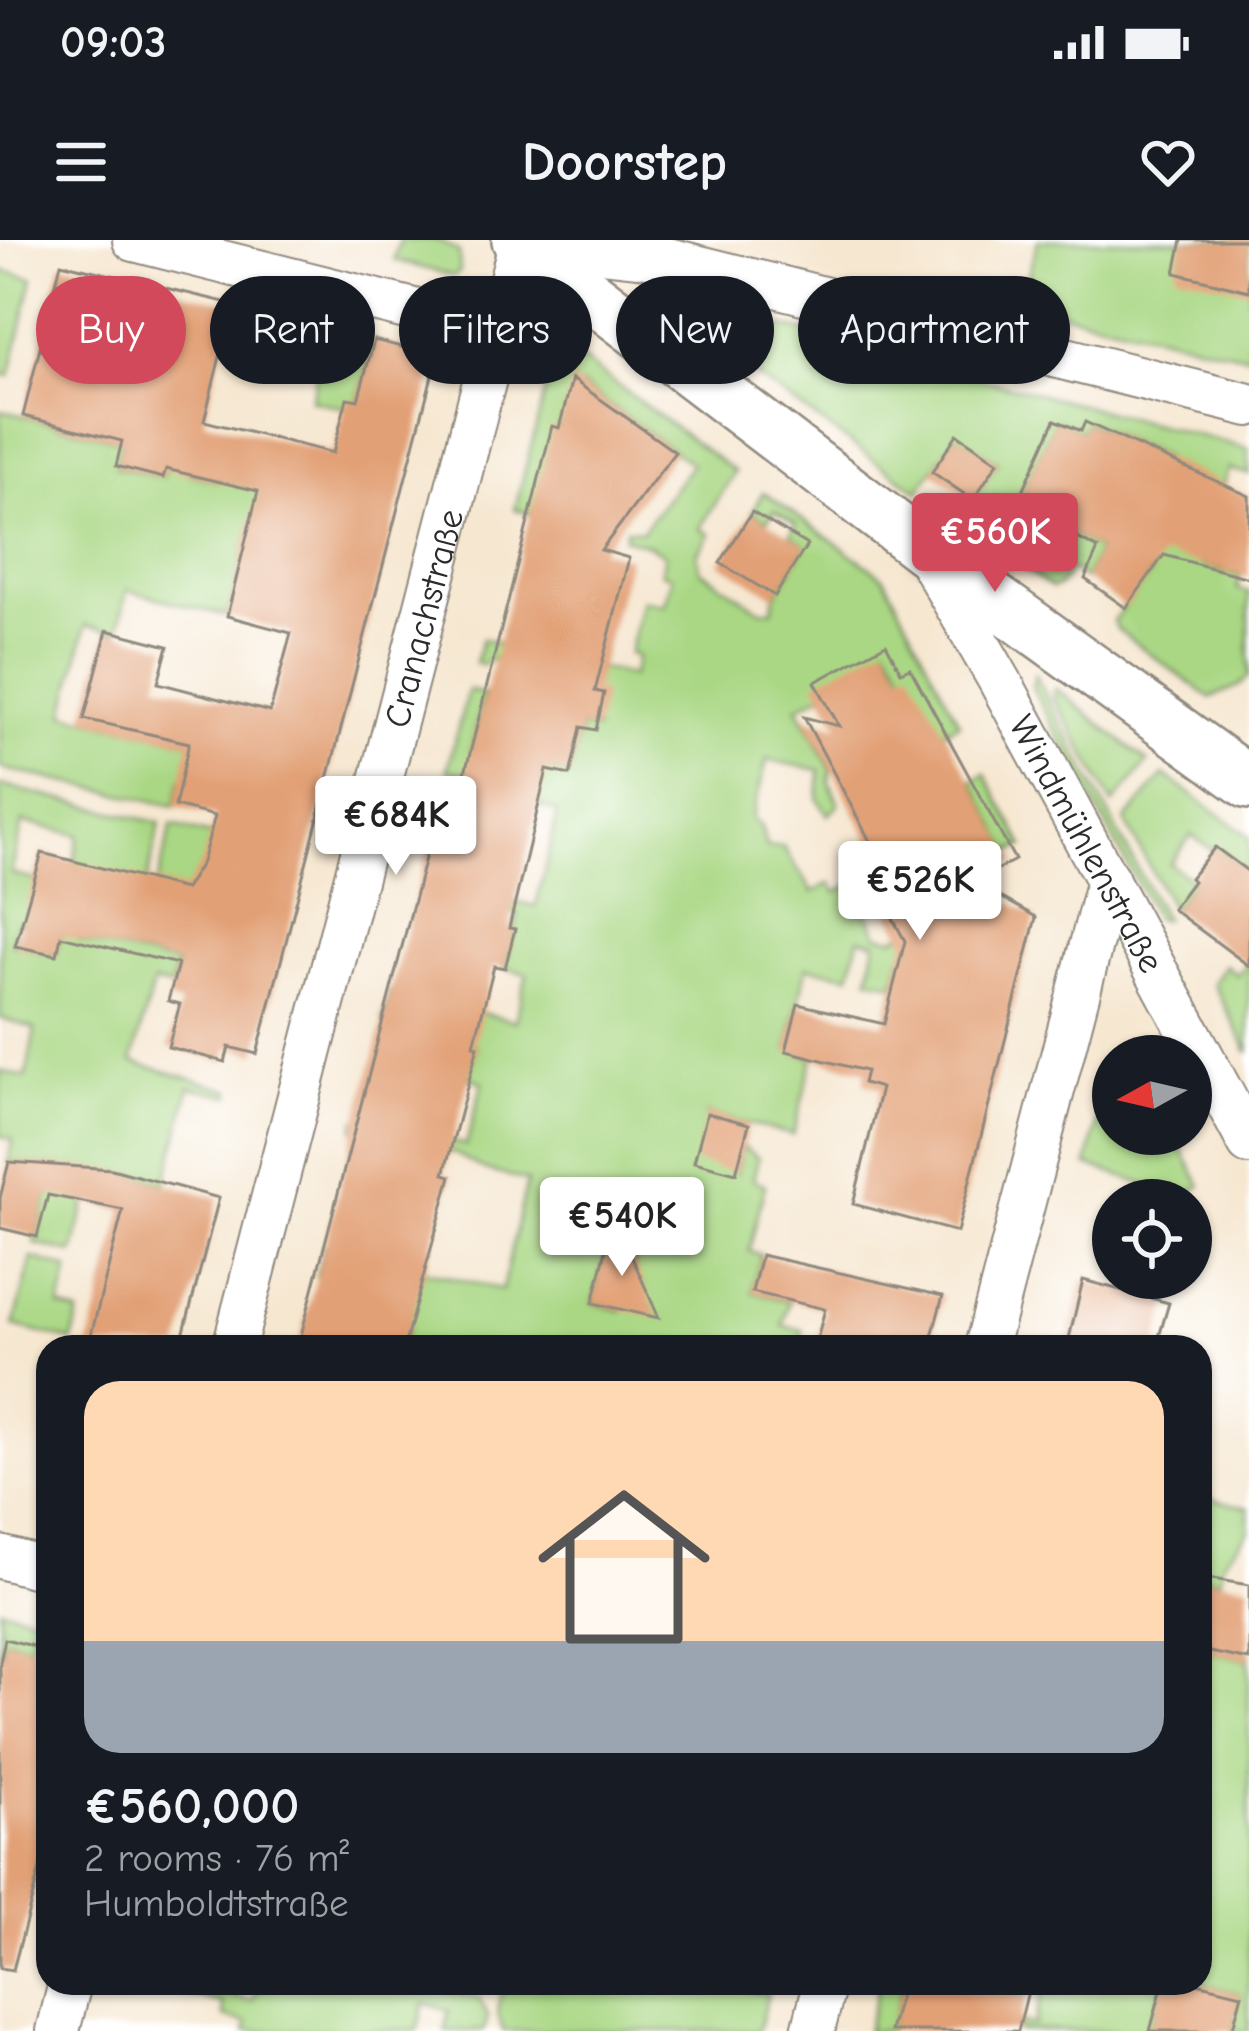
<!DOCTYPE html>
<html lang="en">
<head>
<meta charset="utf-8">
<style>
  :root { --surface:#171b24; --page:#20242c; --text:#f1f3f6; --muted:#9ea1a6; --line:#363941; --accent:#d1495b }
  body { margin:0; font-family:"Comic Neue",sans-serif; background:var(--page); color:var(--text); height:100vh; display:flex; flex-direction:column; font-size:45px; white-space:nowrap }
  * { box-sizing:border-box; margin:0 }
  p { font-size:39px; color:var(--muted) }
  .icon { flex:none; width:66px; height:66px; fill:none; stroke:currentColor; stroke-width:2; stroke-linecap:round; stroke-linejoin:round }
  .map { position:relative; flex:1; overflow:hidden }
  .sheet { position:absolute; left:36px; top:1095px; width:1176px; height:660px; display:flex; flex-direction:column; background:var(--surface); border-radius:36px; box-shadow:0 3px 9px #0004 }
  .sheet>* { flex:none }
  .banner { position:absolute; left:36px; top:36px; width:1179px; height:108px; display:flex; gap:24px }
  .needle { width:78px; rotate:262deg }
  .fabs { position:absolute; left:1092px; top:795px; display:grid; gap:24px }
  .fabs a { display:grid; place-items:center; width:120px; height:120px; border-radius:50%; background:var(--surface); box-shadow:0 3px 9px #0004; font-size:60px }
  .price { position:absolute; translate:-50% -102px; padding:0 27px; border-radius:12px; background:#fff; color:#222; font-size:39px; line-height:78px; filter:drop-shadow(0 3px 6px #0008) }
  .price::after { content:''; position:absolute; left:50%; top:72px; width:36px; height:27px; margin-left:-18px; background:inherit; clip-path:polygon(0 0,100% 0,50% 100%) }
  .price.active { background:var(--accent); color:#fff }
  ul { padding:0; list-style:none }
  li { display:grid; align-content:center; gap:24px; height:636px; padding:0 48px }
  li+li { border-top:3px solid var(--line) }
  li span { display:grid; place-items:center; height:372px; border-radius:36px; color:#555 }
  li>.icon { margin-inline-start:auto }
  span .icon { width:216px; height:216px; fill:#fffc; stroke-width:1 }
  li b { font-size:51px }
  .pill { padding:0 42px; border-radius:54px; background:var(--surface); box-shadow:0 3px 9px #0004; font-size:42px; line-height:108px }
  .pill.active { background:var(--accent); color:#fff }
  .status { display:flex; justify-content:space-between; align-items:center; height:84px; padding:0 60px; background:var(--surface); direction:ltr }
  .status svg { height:33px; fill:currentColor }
  header { display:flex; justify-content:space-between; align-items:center; height:156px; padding:0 48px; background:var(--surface); font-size:54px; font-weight:700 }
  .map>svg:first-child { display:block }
</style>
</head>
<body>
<div class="status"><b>09:03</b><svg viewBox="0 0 49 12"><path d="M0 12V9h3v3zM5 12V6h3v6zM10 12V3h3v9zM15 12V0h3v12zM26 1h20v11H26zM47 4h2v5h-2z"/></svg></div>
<header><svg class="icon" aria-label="menu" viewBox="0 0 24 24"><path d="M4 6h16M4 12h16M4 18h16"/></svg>Doorstep<svg class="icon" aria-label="heart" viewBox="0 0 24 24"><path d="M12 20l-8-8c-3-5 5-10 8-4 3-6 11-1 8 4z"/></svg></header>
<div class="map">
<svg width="1249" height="1791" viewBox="0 0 1249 1791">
  <rect width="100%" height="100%" fill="#fff"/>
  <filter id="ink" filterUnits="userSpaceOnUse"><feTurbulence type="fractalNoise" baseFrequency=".00833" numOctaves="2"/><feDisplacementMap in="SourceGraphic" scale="24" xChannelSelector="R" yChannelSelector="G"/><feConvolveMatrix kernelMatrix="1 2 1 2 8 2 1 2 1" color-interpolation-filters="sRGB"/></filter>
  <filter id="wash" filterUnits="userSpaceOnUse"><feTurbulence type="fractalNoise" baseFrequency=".004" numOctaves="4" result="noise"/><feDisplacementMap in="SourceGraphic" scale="48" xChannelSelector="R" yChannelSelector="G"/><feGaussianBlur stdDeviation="2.7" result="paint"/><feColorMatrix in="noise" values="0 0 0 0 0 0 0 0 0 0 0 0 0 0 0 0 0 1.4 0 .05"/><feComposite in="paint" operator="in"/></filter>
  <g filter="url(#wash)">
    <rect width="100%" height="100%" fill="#f6e7d0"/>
    <g fill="#a9d783" stroke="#6a8157" stroke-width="3" fill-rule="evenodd">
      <path d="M400,0H437L459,12L460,32L453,36L394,20Z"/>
      <path d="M1038,0H1249V116L1020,63Z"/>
      <path d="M0,30L33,38L10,136L0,133Z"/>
      <path d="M701,71L756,87L735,127L700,102L694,92Z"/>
      <path d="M786,87L1249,209V234L1228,229L1202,325L1240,336L1237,349L1249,352V436L1239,446L1210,458L1117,389L1113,381L1152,332L1165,218L1086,182L1081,191L1055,181L1022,253L1046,267L1042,279L1098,309L1085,339L1070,329L1059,346L1052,348L963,285L961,276L998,222L957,195L918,251L756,136V129L777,88Z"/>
      <path d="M327,88L374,100L358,160L345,168L311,160Z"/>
      <path d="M579,117L735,232L700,288L710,294L697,315L700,330L761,370H772L775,356L806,305L790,295L796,284L774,270L767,281L752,272L763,252L884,337L959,483L943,492L886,405L822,454L798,467L831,530L829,540L839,565L828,575L818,559L820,530L767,520L752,577L761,587L766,607H783L813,652L831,643L836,652L853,644L878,695L894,698L923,683L901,718L894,744L869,738L876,702L859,698L850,735L807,727L787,810L813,818L793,895L707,874L736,933L743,907L758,918L753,939L765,945L749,1011L761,1015L752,1052L789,1061L783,1086L803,1090L800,1104L812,1107H404L415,1061L316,1036L324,1005L502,1050L527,941L485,930L456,914L354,889L356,880L466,905L483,842L469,838L477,806L382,781L390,751L515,781L527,734L505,728L518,674L510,671L512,662L536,666L558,572L540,566L530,553L447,530L468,450L484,454L471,510L569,535L581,487L596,490L589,442L492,419L482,425L475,423L482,399L632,436L637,416L629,414L642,360L665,365L672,336L661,333L665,315L649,305L624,298L626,289L642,291L692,224L581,145L559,188L531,274L515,269L551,129ZM607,1008L636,1017L621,1071L593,1063Z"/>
      <path d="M0,170L122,201L116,227L163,238L170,213L191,235L217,241L221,226L264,237L227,376L127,350L118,392L86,385L65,474L252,516L181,540L175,566L0,528Z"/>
      <path d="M1035,435L1164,679H1156L1032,447Z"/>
      <path d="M1056,449L1148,522L1113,564L1052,454Z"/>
      <path d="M985,534L1024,606L1010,612L972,541Z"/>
      <path d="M1164,535L1249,596V632L1215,607L1212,610L1191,595L1170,624L1193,641L1172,669L1125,581Z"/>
      <path d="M0,545L160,583L139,677L74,623L79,595L23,582L11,634L35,640L44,688L17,682L12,704L56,715L62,692L77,696L78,700L177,724L171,747L153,743L132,822L231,850L230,856L190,847L166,943L117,931L87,959L73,1013L35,1004L48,955L89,929L9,922L13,900L0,896V831L26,838L35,789L0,778Z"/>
      <path d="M172,585L226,599L194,651L144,695Z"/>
      <path d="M1246,724L1249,726V813L1213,743L1225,725L1237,735Z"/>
      <path d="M1113,820V894H1174L1201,946L1183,957L1087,925Z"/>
      <path d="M32,1018L69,1029L60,1067L79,1074L72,1101L14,1086Z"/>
      <path d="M1200,1256L1249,1268V1291L1224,1320L1219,1340L1202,1336L1200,1341Z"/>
      <path d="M0,1368L48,1380V1392L34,1388L30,1405L6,1399L0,1416Z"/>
      <path d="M1200,1410L1246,1419L1249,1414V1791H1232L1241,1754L1197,1743Z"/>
      <path d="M145,1743H182L252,1761L262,1743H419L479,1758L488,1776L484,1791H445L449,1770L424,1763L417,1791H246L248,1783L224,1777L223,1764Z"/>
      <path d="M503,1743H713L768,1754L758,1791H503L497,1771Z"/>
      <path d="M879,1743H903L890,1791H867Z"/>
      <path d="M1031,1743H1163L1150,1791H1018L1020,1782L1034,1785L1043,1751L1029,1747Z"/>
    </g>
    <g id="blocks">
      <g fill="#e2a076">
        <path d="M1182,0H1249V51L1175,33Z"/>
        <path d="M61,23L233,64L204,181L333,213L347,158L358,160L374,100L437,116L257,814L229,807L225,822L168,807L180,764L168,761L178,724L61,696L57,715L15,706L42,613L185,649L202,622L215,576L175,566L189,503L84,479L107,390L168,406L158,443L270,472L291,393L227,376L258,251L166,229L163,238L116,226L122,201L23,176Z"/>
        <path d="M572,139L675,212L601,310L629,318L595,451L604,453L596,490L581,487L570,535L547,530L509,688L515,689L505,728L494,726L474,805L478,806L444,934L451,936L404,1107H298L444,545L461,549L552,186L559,188Z"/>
        <path d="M1055,180L1081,191L1085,182L1249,256V338L1164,315L1126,368L1085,339L1098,309L1042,279L1046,267L1022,253Z"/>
        <path d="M957,194L998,222L973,260L932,232Z"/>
        <path d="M752,272L807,305L775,356L720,323Z"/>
        <path d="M886,404L901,432L910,428L1015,620L974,642L1036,677L957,992L853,964L881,848L863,843L866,831L786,811L798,764L884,784L905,701L856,611L871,603L804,477L839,486L815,442Z"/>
        <path d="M1215,607L1249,632V726L1172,669L1193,641L1190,638Z"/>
        <path d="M707,873L749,884L736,933L694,922Z"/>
        <path d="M9,922L112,929L219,958L180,1107H88L123,970L48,955L37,997L0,988V958Z"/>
        <path d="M614,977L659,1078L593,1063Z"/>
        <path d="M761,1015L943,1056L929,1107H815L825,1069L752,1052Z"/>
        <path d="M1083,1040L1169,1063L1156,1107H1067Z"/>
        <path d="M1200,1337L1249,1345V1420L1200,1410Z"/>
        <path d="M5,1399L48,1410V1598L13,1730L0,1728V1422Z"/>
        <path d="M903,1743H1030L1018,1791H890Z"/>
        <path d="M1163,1743H1197L1242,1754L1232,1791H1150Z"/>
      </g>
    </g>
  </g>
  <g filter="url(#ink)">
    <use href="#blocks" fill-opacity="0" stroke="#90897e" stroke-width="3"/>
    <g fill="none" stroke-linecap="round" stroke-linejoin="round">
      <defs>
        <g id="minor">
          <path d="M134,0L498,91"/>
          <path d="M520,2L664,18L1249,165"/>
          <path id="s1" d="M927,315L1000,441L1249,903"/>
          <path id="s2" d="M234,1107L521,0"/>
          <path d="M986,1107L1108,640"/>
          <path d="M0,1317L48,1330"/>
          <path d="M58,1791L70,1743"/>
          <path d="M813,1791L825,1743"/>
        </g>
        <path id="tertiary" d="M518,0L923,308L1249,543"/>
      </defs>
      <use href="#minor" stroke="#90897e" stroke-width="46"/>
      <use href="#tertiary" stroke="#90897e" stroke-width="56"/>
      <use href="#minor" stroke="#fff" stroke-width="42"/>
      <use href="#tertiary" stroke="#fff" stroke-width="51"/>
    </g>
  </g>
  <g text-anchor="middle" stroke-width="12" stroke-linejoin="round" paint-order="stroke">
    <g font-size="36" fill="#2b2b2b" stroke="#fff">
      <text dy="13" stroke="none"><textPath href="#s2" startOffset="753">Cranachstraße</textPath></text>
      <text dy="13" stroke="none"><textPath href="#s1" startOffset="330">Windmühlenstraße</textPath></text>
    </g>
  </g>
</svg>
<div class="fabs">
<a><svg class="needle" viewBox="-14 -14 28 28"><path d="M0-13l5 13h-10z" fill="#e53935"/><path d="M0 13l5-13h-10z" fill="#9ea1a6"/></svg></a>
<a><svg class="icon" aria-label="locate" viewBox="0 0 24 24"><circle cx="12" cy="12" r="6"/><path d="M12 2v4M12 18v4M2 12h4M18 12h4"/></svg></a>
</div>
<b class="price active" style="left:995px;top:355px">€560K</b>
<b class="price" style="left:396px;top:638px">€684K</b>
<b class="price" style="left:920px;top:703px">€526K</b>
<b class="price" style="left:622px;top:1039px">€540K</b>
<div class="banner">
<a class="pill active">Buy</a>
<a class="pill">Rent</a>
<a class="pill">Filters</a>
<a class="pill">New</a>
<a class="pill">Apartment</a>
</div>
<section class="sheet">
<ul>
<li><span style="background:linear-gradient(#ffd9b3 70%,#9aa5b1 0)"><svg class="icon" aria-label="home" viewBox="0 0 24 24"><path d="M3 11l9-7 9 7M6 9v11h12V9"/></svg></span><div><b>€560,000</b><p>2 rooms · 76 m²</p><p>Humboldtstraße</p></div></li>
</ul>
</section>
</div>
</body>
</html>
